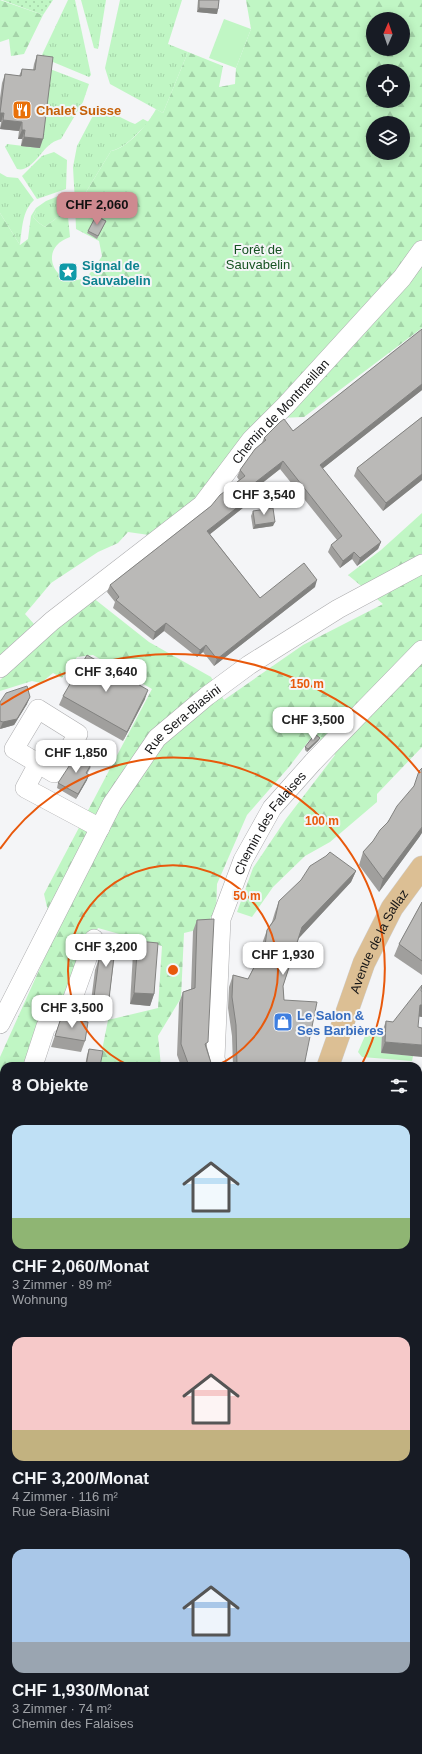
<!DOCTYPE html>
<html lang="de">
<head>
<meta charset="utf-8">
<style>
  :root { --surface:#171b24; --page:#242831; --text:#f1f3f6; --muted:#9ea1a6; --accent:#ce8a90 }
  body { margin:0; font-family:Helvetica,sans-serif; background:var(--page); color:var(--text); height:100vh; display:flex; flex-direction:column; font-size:15px; white-space:nowrap }
  * { box-sizing:border-box; margin:0 }
  p { font-size:13px; color:var(--muted) }
  .icon { flex:none; width:22px; height:22px; fill:none; stroke:currentColor; stroke-width:2; stroke-linecap:round; stroke-linejoin:round }
  .map { position:relative; flex:1; overflow:hidden }
  .drawer { position:absolute; left:0px; top:1062px; width:422px; height:692px; display:flex; flex-direction:column; background:var(--surface); border-radius:12px 12px 0 0; box-shadow:0 2px 10px #0003 }
  .drawer>* { flex:none }
  .needle { width:26px; rotate:2deg }
  .buttons { position:absolute; left:366px; top:12px; display:grid; gap:8px }
  .buttons a { display:grid; place-items:center; width:44px; height:44px; border-radius:50%; background:var(--surface); box-shadow:0 2px 10px #0003; font-size:20px }
  .price { position:absolute; translate:-50% -34px; padding:0 9px; border-radius:8px; background:#fff; color:#222; font-size:13px; line-height:26px; filter:drop-shadow(0 1px 2px #0008) }
  .price::after { content:''; position:absolute; left:50%; top:24px; width:12px; height:9px; margin-left:-6px; background:inherit; clip-path:polygon(0 0,100% 0,50% 100%) }
  .price.current { background:var(--accent); color:#111 }
  ul { padding:0; list-style:none }
  li { display:grid; align-content:center; gap:8px; height:212px; padding:0 12px }
  li span { display:grid; place-items:center; height:124px; border-radius:12px; color:#555 }
  li>.icon { margin-inline-start:auto }
  span .icon { width:72px; height:72px; fill:#fffc; stroke-width:1 }
  li b { font-size:17px }
  h2 { display:flex; justify-content:space-between; align-items:center; height:48px; padding:0 12px; font-size:17px }
  .map>svg:first-child { display:block }
</style>
</head>
<body>
<div class="map">
<svg width="422" height="1754" viewBox="0 0 422 1754">
  <defs>
    <pattern id="grass-tufts" width="24" height="20" patternUnits="userSpaceOnUse"><rect width="24" height="20" fill="#c0f6c4"/><path d="M3 7l-1-3M5 7V3M7 7l1-3M15 17l-1-3M17 17v-4M19 17l1-3" fill="none" stroke="#a4d2a8"/></pattern>
    <pattern id="forest-firs" width="22" height="20" patternUnits="userSpaceOnUse"><rect width="22" height="20" fill="#c0f6c4"/><path d="M5 1l3.5 6h-7zM16 11l3.5 6h-7z" fill="#a4d2a8"/></pattern>
    <pattern id="park-dots" width="8" height="8" patternUnits="userSpaceOnUse"><rect width="8" height="8" fill="#c0f6c4"/><path d="M2 2h.1M6 6h.1" fill="none" stroke="#a4d2a8" stroke-width="1.8" stroke-linecap="round"/></pattern>
  </defs>
  <rect width="100%" height="100%" fill="#f4f5f7"/>
  <g fill="url(#grass-tufts)">
    <path d="M68,0H75L91,75L89,77L41,57Z"/>
    <path d="M81,0H106L98,49L94,48Z"/>
    <path d="M120,0H182L168,44L188,52L163,113L110,84L105,68Z"/>
    <path d="M50,69L89,84L83,102L61,139C58,140 54,141 52,143C41,150 31,173 17,169L5,147L7,144L40,148Z"/>
    <path d="M98,106L130,122L135,124L143,119L149,122C138,132 126,148 111,151L83,197L75,203L73,167L77,146Z"/>
    <path d="M54,152L67,160L66,189L37,199L22,176L42,156Z"/>
    <path d="M0,173L7,177L18,178L34,200C22,211 22,230 20,245L0,213Z"/>
    <path d="M61,195L65,197L68,217L59,216L45,227L39,223L33,217L36,211V208L46,201Z"/>
    <path d="M64,1750H147L146,1754H65Z"/>
  </g>
  <g fill="url(#forest-firs)" fill-rule="evenodd">
    <path d="M0,0L43,15L24,54L11,56L9,39L0,42Z"/>
    <path d="M246,0H422V328L304,417L278,418L204,497L149,535L128,532L118,543L98,552L51,583L25,614L34,624L0,655V213L20,245L28,239L31,216L36,208V211L33,217L39,223L45,227L59,216L68,217L70,237C33,250 60,294 87,276C93,271 98,262 102,256L99,241L76,229L75,203L83,197L111,151C128,148 148,124 156,109L163,113L188,52L223,66L219,87L235,84L236,68L251,29ZM373,19H403V49H373ZM373,71H403V101H373ZM373,123H403V153H373Z"/>
    <path d="M422,513V747L377,794V802L330,842L305,856L273,887L252,917L237,912L253,868L286,819L335,755L314,734L289,767L247,815L217,884L216,916H211L209,927L184,933L181,998L158,1036L161,1066H99L108,1020L158,1008L162,946L98,928L87,944L72,1012L50,1016L28,1066H4V1115L0,1114V1057L54,937L44,894L152,689L93,655L77,657L62,678L53,673L41,683L32,681L0,691V680L92,597L149,642L211,677L224,700L303,645L383,604L348,575L381,550Z"/>
    <path d="M4,1323V1482L0,1490V1332Z"/>
  </g>
  <path fill="url(#park-dots)" d="M2,0H53L43,15Z"/>
  <g fill="#c0f6c4">
    <path d="M224,19L251,29L236,68L209,58Z"/>
    <path d="M372,1028L379,1029L382,1032L381,1053L413,1056L412,1061L362,1057L358,1052L368,1029Z"/>
  </g>
  <g fill="none" stroke-linecap="round" stroke-linejoin="round">
    <defs>
      <g id="minor">
        <path id="s1" d="M0,668L52,621L202,505L251,440L286,405L402,278L422,250"/>
        <path d="M38,709L78,734L54,773L14,749Z"/>
        <path d="M38,764L25,788L100,828"/>
        <path id="s2" d="M0,1024L112,804L157,738L207,696L249,665L338,609L422,564"/>
        <path d="M33,1066L46,1026L69,1009L94,939"/>
        <path id="s3" d="M217,1066L215,1058L221,919L243,860L272,808L313,762L422,650"/>
        <path d="M0,1150L4,1138"/>
        <path d="M418,1192H422"/>
      </g>
      <g id="major">
        <path id="s4" d="M328,1066L364,963L392,908L422,867"/>
        <path d="M164,1754L165,1750"/>
      </g>
    </defs>
    <use href="#minor" stroke="#ababad" stroke-width="20"/>
    <use href="#major" stroke="#d0d0d1" stroke-width="23"/>
    <use href="#minor" stroke="#fff" stroke-width="19"/>
    <use href="#major" stroke="#dcbf94" stroke-width="22"/>
  </g>
  <g fill="#a09f9d">
    <path d="M198,0H219L217,14L197,12Z"/>
    <path d="M37,55L40,148L21,146L22,139H18L19,131L0,129L1,122H0V98L2,83L5,74L19,76L22,69L33,70L34,64Z"/>
    <path d="M106,221L97,239L87,233L88,231Z"/>
    <path d="M422,329V390L322,469L381,542L378,549L357,566L352,559L340,568L328,552L331,545L337,540L280,469L255,489L254,499L210,534L260,598L315,587L214,666L203,652L197,657L164,631L153,640L113,608L115,602L107,592L110,585L211,506L239,480L237,477L240,470L262,443L264,438L293,431Z"/>
    <path d="M422,417V480L383,511L354,476L357,468Z"/>
    <path d="M253,511L273,526L253,529L251,516Z"/>
    <path d="M63,696L145,699L123,741L59,705Z"/>
    <path d="M0,702L27,704L14,725L0,729Z"/>
    <path d="M319,740L307,752L305,750V747Z"/>
    <path d="M91,767L87,774V780L76,799L57,788L58,783Z"/>
    <path d="M414,787L420,836L379,892L359,865L363,852L373,841Z"/>
    <path d="M356,871L351,882L299,938L283,986L284,1000L304,1066H233L232,1036L228,1008L229,987L233,975L248,979L261,952L263,941L267,930L272,922L275,912L279,901Z"/>
    <path d="M422,902V975L394,956L399,944Z"/>
    <path d="M197,920L207,1047L212,1066H181L177,1055L179,1003L183,992L191,989L193,931Z"/>
    <path d="M107,935L116,956L114,961L109,999L105,1010L90,1009L95,970Z"/>
    <path d="M138,941L154,994L150,1006L130,1004L133,953Z"/>
    <path d="M422,991V1017L419,1016L381,1053L382,1032L386,1021L393,1022Z"/>
    <path d="M60,1021L85,1041L81,1052L51,1047Z"/>
    <path d="M89,1049L100,1066H85L87,1055Z"/>
    <path d="M422,1092V1138H419V1130H418V1095H422Z"/>
    <path d="M0,1634H4V1750H94L95,1754H4L0,1732Z"/>
  </g>
  <g fill="#828280">
    <path d="M199,8L218,9L217,14L197,12Z"/>
    <path d="M0,113H4L1,122H0Z"/>
    <path d="M3,120L22,122L19,131L0,129Z"/>
    <path d="M22,130H25L22,139H18Z"/>
    <path d="M24,137L43,139L40,148L21,146Z"/>
    <path d="M422,384V390L317,473L320,465Z"/>
    <path d="M283,461L280,469L249,493L252,485Z"/>
    <path d="M422,474V480L383,511L386,503Z"/>
    <path d="M257,492L254,499L204,539L207,531Z"/>
    <path d="M275,522L273,526L253,529L255,525Z"/>
    <path d="M381,542L378,549L357,566L360,558Z"/>
    <path d="M354,552L352,559L340,568L343,561Z"/>
    <path d="M317,580L315,587L214,666L217,659Z"/>
    <path d="M166,623L164,631L153,640L155,632Z"/>
    <path d="M206,645L203,652L197,657L200,650Z"/>
    <path d="M148,690L145,699L123,741L127,732Z"/>
    <path d="M30,697L27,704L14,725L0,729L3,722Z"/>
    <path d="M320,738L319,740L307,752L308,749Z"/>
    <path d="M89,775L87,780L76,799L78,794Z"/>
    <path d="M422,827V833L420,836L379,892L383,879Z"/>
    <path d="M356,871L351,882L298,939L302,927Z"/>
    <path d="M134,993L154,994L150,1006L130,1004Z"/>
    <path d="M94,997L109,999L105,1010L90,1009Z"/>
    <path d="M420,1005H422V1017L416,1016Z"/>
    <path d="M385,1042L422,1045V1057L381,1053Z"/>
    <path d="M418,1119H422V1123L419,1130H418Z"/>
    <path d="M3,1123L1,1128H0V1125Z"/>
    <path d="M422,1128V1138H419Z"/>
    <rect x="418" y="1387" width="4" height="12"/>
    <path d="M4,1582V1590L0,1591V1583Z"/>
  </g>
  <g fill="#bab9b7" stroke="#828280">
    <path d="M199,0H219L218,9L199,8Z"/>
    <path d="M37,55L53,57L43,139L24,137L25,130H22V122L3,120L4,113H0L5,74L21,76L22,69L35,70Z"/>
    <path d="M96,216L106,221L98,236L88,231Z"/>
    <path d="M422,329V384L320,465L381,542L360,558L354,552L343,561L331,545L342,536L283,461L252,485L257,492L207,531L260,598L304,563L317,580L217,659L206,645L200,650L166,623L155,632L116,600L119,597L110,585L211,506L220,495L245,476L240,470L255,449L266,440L264,438L280,422L284,419L293,431Z"/>
    <path d="M422,417V474L386,503L357,468Z"/>
    <path d="M273,508L275,522L255,525L253,511Z"/>
    <path d="M87,655L148,690L127,732L63,696Z"/>
    <path d="M27,686L30,697L17,719L3,722L0,721V702L6,693Z"/>
    <path d="M315,734L320,738L308,749L305,747Z"/>
    <path d="M77,754L92,763L86,773L89,775L78,794L58,783Z"/>
    <path d="M422,768V827L383,879L363,852L373,841L380,830L388,822L397,806L414,786L419,771Z"/>
    <path d="M330,852L356,871L302,927L283,986L284,1000L317,1002L304,1066H237L236,1025L232,997L233,975L248,979L265,946L267,930L275,919L279,901L301,880L310,866L326,856Z"/>
    <path d="M422,902V961L399,944Z"/>
    <path d="M214,919L208,1042L205,1044L212,1066H189L181,1044L183,992L195,988L197,920Z"/>
    <path d="M107,935L116,936V956H114L109,999L94,997L99,959Z"/>
    <path d="M138,941L158,943L154,994L134,993Z"/>
    <path d="M422,985L421,991H422V1005H420L418,1027L422,1028V1045L385,1042L386,1021L393,1022Z"/>
    <path d="M64,1018L88,1022L85,1041L55,1036L60,1021Z"/>
    <path d="M89,1049L103,1051L100,1066H86Z"/>
    <path d="M51,1064L62,1066H51Z"/>
    <rect x="418" y="1095" width="4" height="24"/>
    <path d="M0,1214L2,1215L0,1222Z"/>
    <path d="M422,1225V1387H418V1226H421Z"/>
    <path d="M0,1237H4V1283L0,1296Z"/>
    <path d="M418,1510H422V1754H185L186,1750H418Z"/>
    <path d="M4,1522V1582L0,1583V1523Z"/>
    <path d="M0,1634H4V1728L0,1708Z"/>
    <path d="M8,1750H94L95,1754H9Z"/>
  </g>
  <g fill="none" stroke="#e8590c" stroke-width="2">
    <path d="M130 1066A105 105 0 1 1 216 1066"/>
    <path d="M0 849A211 211 0 0 1 361 1066"/>
    <path d="M1 705A316 316 0 0 1 420 773"/>
  </g>
  <defs>
    <symbol id="restaurant-square" viewBox="-11 -11 22 22"><rect x="-9" y="-9" width="18" height="18" rx="4" fill="#e8710a" stroke="#f4f5f7"/><path d="M-5-6h1v4h1v-4h1v4h1v-4h1v5L-1.5 .5V6h-2V.5L-5-1ZM5-6V6H3V1.5H1.5Q1.5-4 5-6Z" fill="#fff"/></symbol>
    <symbol id="sight-square" viewBox="-11 -11 22 22"><rect x="-9" y="-9" width="18" height="18" rx="4" fill="#0f9aa8" stroke="#f4f5f7"/><path d="M0-6L1.8-2.2L6-1.7L2.9 1.2L3.7 5.4L0 3.3L-3.7 5.4L-2.9 1.2L-6-1.7L-1.8-2.2Z" fill="#fff"/></symbol>
    <symbol id="shop-square" viewBox="-11 -11 22 22"><rect x="-9" y="-9" width="18" height="18" rx="4" fill="#3f7fe0" stroke="#f4f5f7"/><path d="M-5-2.5h2.3a2.7 3.5 0 0 1 5.4 0H5L5.5 6h-11ZM-1.5-2.5h3a1.5 2.3 0 0 0-3 0Z" fill="#fff"/></symbol>
  </defs>
  <g fill-rule="evenodd">
    <use href="#restaurant-square" x="11" y="99" width="22" height="22"/>
    <use href="#sight-square" x="57" y="261" width="22" height="22"/>
    <use href="#shop-square" x="272" y="1011" width="22" height="22"/>
  </g>
  <g text-anchor="middle" stroke-width="4" stroke-linejoin="round" paint-order="stroke">
    <g font-size="13" font-weight="bold" fill="#c56008" stroke="#f4f5f7" text-anchor="start">
      <text x="36" y="115">Chalet Suisse</text>
    </g>
    <g font-size="13" fill="#165222" stroke="#f4f5f7">
      <text x="258" y="254">Forêt de<tspan x="258" dy="15">Sauvabelin</tspan></text>
    </g>
    <g font-size="13" font-weight="bold" fill="#0d838f" stroke="#f4f5f7" text-anchor="start">
      <text x="82" y="270">Signal de<tspan x="82" dy="15">Sauvabelin</tspan></text>
    </g>
    <g font-size="13" fill="#161617" stroke="#f4f5f7">
      <text dy="5" stroke="none"><textPath href="#s1" startOffset="382">Chemin de Montmeillan</textPath></text>
      <text dy="5" stroke="none"><textPath href="#s2" startOffset="358">Rue Sera-Biasini</textPath></text>
      <text dy="5" stroke="none"><textPath href="#s3" startOffset="256">Chemin des Falaises</textPath></text>
      <text dy="5" stroke="none"><textPath href="#s4" startOffset="135">Avenue de la Sallaz</textPath></text>
    </g>
    <g font-size="13" font-weight="bold" fill="#366cbe" stroke="#f4f5f7" text-anchor="start">
      <text x="297" y="1020">Le Salon &amp;<tspan x="297" dy="15">Ses Barbières</tspan></text>
    </g>
  </g>
  <circle cx="173" cy="970" r="6" fill="#e8590c" stroke="#f4f5f7" stroke-width="2"/>
  <g font-size="12" text-anchor="middle" font-weight="bold" fill="#e8590c" stroke="#f4f5f7" stroke-width="4" stroke-linejoin="round" paint-order="stroke">
    <text x="307" y="688">150 m</text>
    <text x="322" y="825">100 m</text>
    <text x="247" y="900">50 m</text>
  </g>
</svg>
<div class="buttons">
<a><svg class="needle" viewBox="-14 -14 28 28"><path d="M0-13l5 13h-10z" fill="#e53935"/><path d="M0 13l5-13h-10z" fill="#9ea1a6"/></svg></a>
<a><svg class="icon" aria-label="locate" viewBox="0 0 24 24"><circle cx="12" cy="12" r="6"/><path d="M12 2v4M12 18v4M2 12h4M18 12h4"/></svg></a>
<a><svg class="icon" aria-label="layers" viewBox="0 0 24 24"><path d="M12 4l9 5-9 5-9-5zM3 14l9 5 9-5"/></svg></a>
</div>
<b class="price current" style="left:97px;top:226px">CHF 2,060</b>
<b class="price" style="left:264px;top:516px">CHF 3,540</b>
<b class="price" style="left:106px;top:693px">CHF 3,640</b>
<b class="price" style="left:313px;top:741px">CHF 3,500</b>
<b class="price" style="left:76px;top:774px">CHF 1,850</b>
<b class="price" style="left:106px;top:968px">CHF 3,200</b>
<b class="price" style="left:283px;top:976px">CHF 1,930</b>
<b class="price" style="left:72px;top:1029px">CHF 3,500</b>
<section class="drawer">
<h2>8 Objekte<svg class="icon" aria-label="filters" viewBox="0 0 24 24"><path d="M4 7h16M4 17h16"/><circle cx="9" cy="7" r="2"/><circle cx="15" cy="17" r="2"/></svg></h2>
<ul>
<li><span style="background:linear-gradient(#bfe0f5 75%,#8fb573 0)"><svg class="icon" aria-label="home" viewBox="0 0 24 24"><path d="M3 11l9-7 9 7M6 9v11h12V9"/></svg></span><div><b>CHF 2,060/Monat</b><p>3 Zimmer · 89 m²</p><p>Wohnung</p></div></li>
<li><span style="background:linear-gradient(#f6c9c9 75%,#c2b280 0)"><svg class="icon" aria-label="home" viewBox="0 0 24 24"><path d="M3 11l9-7 9 7M6 9v11h12V9"/></svg></span><div><b>CHF 3,200/Monat</b><p>4 Zimmer · 116 m²</p><p>Rue Sera-Biasini</p></div></li>
<li><span style="background:linear-gradient(#a9c7e8 75%,#9aa5b1 0)"><svg class="icon" aria-label="home" viewBox="0 0 24 24"><path d="M3 11l9-7 9 7M6 9v11h12V9"/></svg></span><div><b>CHF 1,930/Monat</b><p>3 Zimmer · 74 m²</p><p>Chemin des Falaises</p></div></li>
</ul>
</section>
</div>
</body>
</html>
